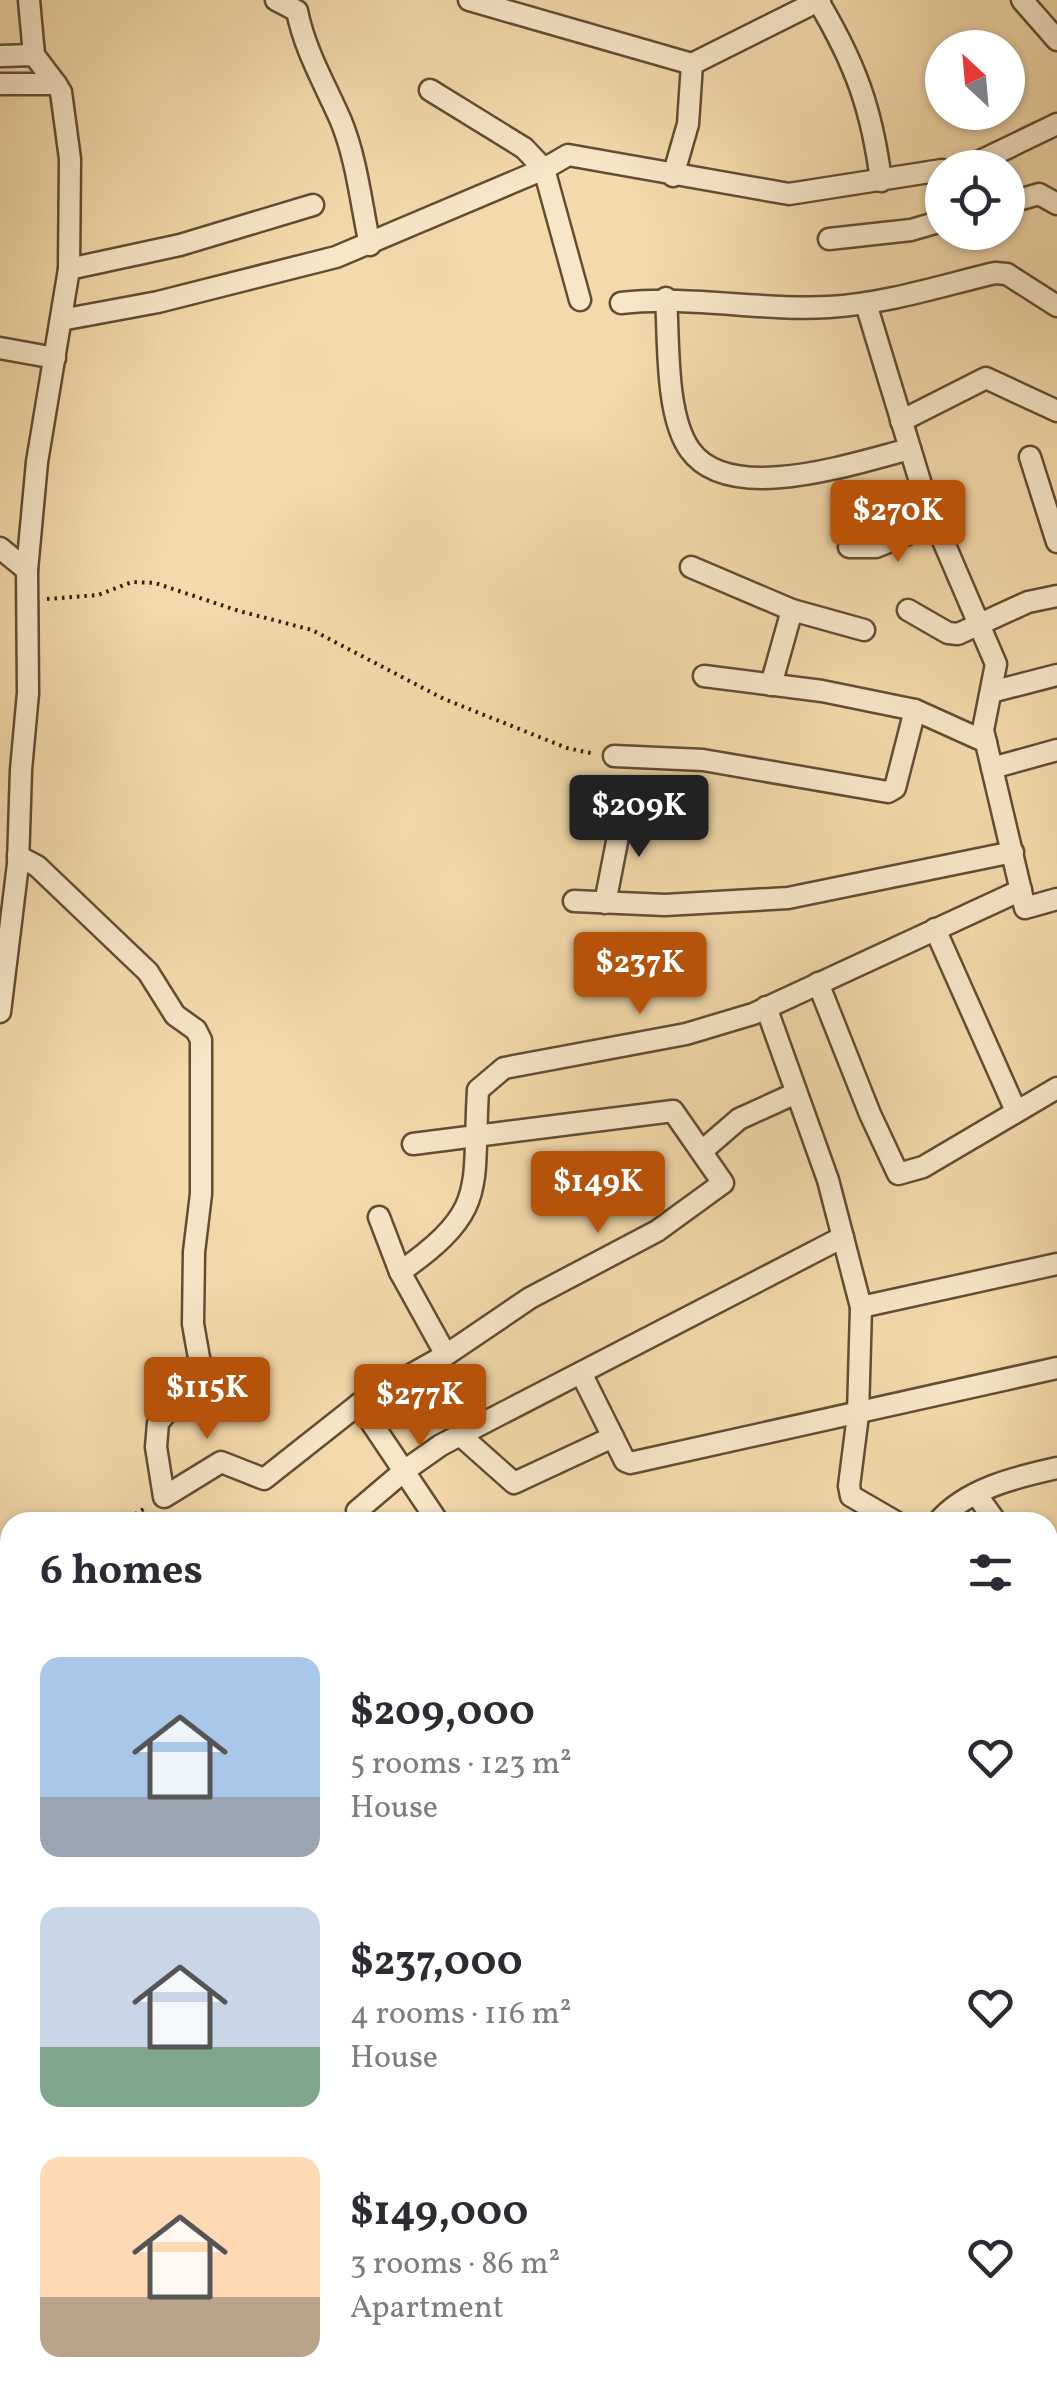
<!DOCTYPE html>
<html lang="en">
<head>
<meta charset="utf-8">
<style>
  :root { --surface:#fff; --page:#f2f2f3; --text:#2b2b33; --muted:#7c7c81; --accent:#b45309 }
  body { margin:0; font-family:Vollkorn,serif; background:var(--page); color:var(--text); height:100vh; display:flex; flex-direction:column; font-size:38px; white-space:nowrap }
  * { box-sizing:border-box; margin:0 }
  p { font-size:32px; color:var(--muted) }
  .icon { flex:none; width:55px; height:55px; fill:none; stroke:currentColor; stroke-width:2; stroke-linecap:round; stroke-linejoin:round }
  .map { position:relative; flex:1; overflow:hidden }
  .panel { position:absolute; left:0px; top:1512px; width:1058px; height:892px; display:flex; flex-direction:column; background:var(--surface); border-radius:30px 30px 0 0; box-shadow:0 2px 8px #0004 }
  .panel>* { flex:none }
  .needle { width:65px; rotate:334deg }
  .controls { position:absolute; left:925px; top:30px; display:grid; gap:20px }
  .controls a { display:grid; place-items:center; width:100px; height:100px; border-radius:50%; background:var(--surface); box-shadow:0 2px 8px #0004; font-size:50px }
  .price { position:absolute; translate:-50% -85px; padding:0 22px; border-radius:10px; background:var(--accent); color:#fff; font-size:32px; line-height:65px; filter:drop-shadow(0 2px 5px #0008) }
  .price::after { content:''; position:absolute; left:50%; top:60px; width:30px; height:22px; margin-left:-15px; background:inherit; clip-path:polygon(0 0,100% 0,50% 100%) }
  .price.on { background:#222; color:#fff }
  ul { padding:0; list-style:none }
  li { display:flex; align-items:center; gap:30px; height:250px; padding:0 40px }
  li span { display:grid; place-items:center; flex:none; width:280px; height:200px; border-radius:20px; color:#555 }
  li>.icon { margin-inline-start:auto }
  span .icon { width:120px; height:120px; fill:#fffc; stroke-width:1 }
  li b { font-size:42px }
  h2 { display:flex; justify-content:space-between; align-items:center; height:120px; padding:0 40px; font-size:42px }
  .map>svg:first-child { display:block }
</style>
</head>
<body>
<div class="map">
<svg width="1057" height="2403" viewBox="0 0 1057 2403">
  <rect width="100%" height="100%" fill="#f3d9ab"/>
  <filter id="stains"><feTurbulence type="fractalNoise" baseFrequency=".002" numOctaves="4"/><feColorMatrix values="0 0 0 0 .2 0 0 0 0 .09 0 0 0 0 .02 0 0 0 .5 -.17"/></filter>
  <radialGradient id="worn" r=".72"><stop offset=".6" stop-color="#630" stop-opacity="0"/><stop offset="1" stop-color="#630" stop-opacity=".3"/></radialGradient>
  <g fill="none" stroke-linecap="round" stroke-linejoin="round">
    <defs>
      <g id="minor">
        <path d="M29,0L34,55"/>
        <path d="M276,0L297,11C305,51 325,84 341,121C357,160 361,204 370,245"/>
        <path d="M469,0L692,64L820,0"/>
        <path d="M1022,0L1057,40"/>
        <path d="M818,1C855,63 872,109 881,181"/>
        <path d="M0,56L34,55L56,84"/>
        <path d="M0,84H56L61,92L70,159L69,269L37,462L27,570L28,693L21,770L18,864L0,1012"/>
        <path d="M430,90L524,148L544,169L580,300"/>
        <path d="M958,168L976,163L1057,124"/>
        <path d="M673,176L688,124L692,64"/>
        <path d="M1008,203L1039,194L1057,204"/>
        <path d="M829,239L911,230L942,221"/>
        <path d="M69,269L180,245L313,205"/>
        <path d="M666,298C669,340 665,415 690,450C730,506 854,463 910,449"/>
        <path d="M621,303C692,295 758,311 829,307C885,304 940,286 995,273L1007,274L1057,306"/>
        <path d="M866,304L926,501L996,664L983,730L1025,908L1057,899"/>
        <path d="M61,320L158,302L336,257L544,169L568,155L789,194L942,170"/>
        <path d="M0,348L55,358"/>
        <path d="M901,421L986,378L1057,411"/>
        <path d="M1030,457L1057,542"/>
        <path d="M849,547H876L935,523"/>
        <path d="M0,548L27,570"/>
        <path d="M691,567L792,610L864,630"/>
        <path d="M908,610L948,633L958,634L1028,602L1057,596"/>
        <path d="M704,676L822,691L915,710L986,742"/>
        <path d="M771,685L792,610"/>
        <path d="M991,692L1057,675"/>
        <path d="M614,756L703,760L888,792L895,788L915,710"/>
        <path d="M992,768L1057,750"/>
        <path d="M18,856L37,866L148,972L175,1015L196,1030L201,1040V1194L194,1252L193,1324L201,1369L158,1423L156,1447L164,1497L221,1462L264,1479L359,1404L446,1355L530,1298L657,1231L723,1183L673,1111L413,1144"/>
        <path d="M574,901L665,905L788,898L1013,852"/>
        <path d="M605,903L624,806"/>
        <path d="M935,929L1016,1111"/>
        <path d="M818,983L870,1114L898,1174L923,1167L1057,1088"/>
        <path d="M766,1007L828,1180L861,1307L858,1415L849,1486L851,1496L896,1522"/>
        <path d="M702,1151L739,1119L794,1094"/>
        <path d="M379,1217L400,1272L446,1355"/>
        <path d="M400,1272C489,1209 472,1191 478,1090L504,1068L686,1034L753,1014L1021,890"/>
        <path d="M861,1307L1057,1264"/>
        <path d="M581,1373L625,1461L630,1463L1057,1368"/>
        <path d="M359,1404L438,1522"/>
        <path d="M460,1435L514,1483L613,1437"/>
        <path d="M976,1494L996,1522"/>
        <path d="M357,1511L404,1471L441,1445L843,1237"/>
        <path d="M938,1522C966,1489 1016,1477 1057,1468"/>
        <path d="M1048,1596L1057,1609"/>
        <path d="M1048,1653L1057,1645"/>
      </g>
    </defs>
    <use href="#minor" stroke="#634d31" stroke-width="25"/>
    <g stroke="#331e08" stroke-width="4" stroke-dasharray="2.5 5" stroke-linecap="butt">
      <path d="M47,599L98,595L132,582L155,583L239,611L312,630L444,699L567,748L595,754"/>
      <path d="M122,1522L147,1507"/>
      <path d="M0,2137L10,2167"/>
      <path d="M235,2395L238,2403"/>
    </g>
    <use href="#minor" stroke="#f7e6c8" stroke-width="20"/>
  </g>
  <rect width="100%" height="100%" filter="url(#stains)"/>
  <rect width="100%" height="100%" fill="url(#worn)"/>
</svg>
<div class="controls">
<a><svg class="needle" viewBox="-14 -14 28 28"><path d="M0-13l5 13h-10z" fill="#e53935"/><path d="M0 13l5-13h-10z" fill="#7c7c81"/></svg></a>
<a><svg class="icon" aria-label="locate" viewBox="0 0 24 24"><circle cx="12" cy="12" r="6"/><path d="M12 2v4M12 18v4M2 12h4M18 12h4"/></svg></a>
</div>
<b class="price" style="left:898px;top:565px">$270K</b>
<b class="price on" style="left:639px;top:860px">$209K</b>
<b class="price" style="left:640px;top:1017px">$237K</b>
<b class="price" style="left:598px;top:1236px">$149K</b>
<b class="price" style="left:207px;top:1442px">$115K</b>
<b class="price" style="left:420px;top:1449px">$277K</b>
<section class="panel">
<h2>6 homes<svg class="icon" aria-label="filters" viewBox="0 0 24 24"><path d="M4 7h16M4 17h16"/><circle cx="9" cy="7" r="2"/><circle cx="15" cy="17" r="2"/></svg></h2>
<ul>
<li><span style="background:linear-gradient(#a9c7e8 70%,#9aa5b1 0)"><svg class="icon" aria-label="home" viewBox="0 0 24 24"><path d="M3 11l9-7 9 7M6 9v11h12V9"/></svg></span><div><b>$209,000</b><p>5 rooms · 123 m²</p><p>House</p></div><svg class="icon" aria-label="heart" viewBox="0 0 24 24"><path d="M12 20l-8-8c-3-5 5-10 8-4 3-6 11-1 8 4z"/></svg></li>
<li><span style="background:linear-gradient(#c9d6e8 70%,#7fa58c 0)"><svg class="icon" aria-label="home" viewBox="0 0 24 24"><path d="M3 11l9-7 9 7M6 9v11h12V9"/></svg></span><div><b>$237,000</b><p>4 rooms · 116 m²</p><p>House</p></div><svg class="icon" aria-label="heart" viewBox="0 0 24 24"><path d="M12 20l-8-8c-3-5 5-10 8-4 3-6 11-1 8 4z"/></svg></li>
<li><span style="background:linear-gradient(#ffd9b3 70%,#b9a48a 0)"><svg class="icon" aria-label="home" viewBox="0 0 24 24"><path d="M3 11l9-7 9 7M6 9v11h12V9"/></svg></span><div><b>$149,000</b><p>3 rooms · 86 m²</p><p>Apartment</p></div><svg class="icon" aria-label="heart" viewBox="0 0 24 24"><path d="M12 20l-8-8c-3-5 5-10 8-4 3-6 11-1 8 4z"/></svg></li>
</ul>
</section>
</div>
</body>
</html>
